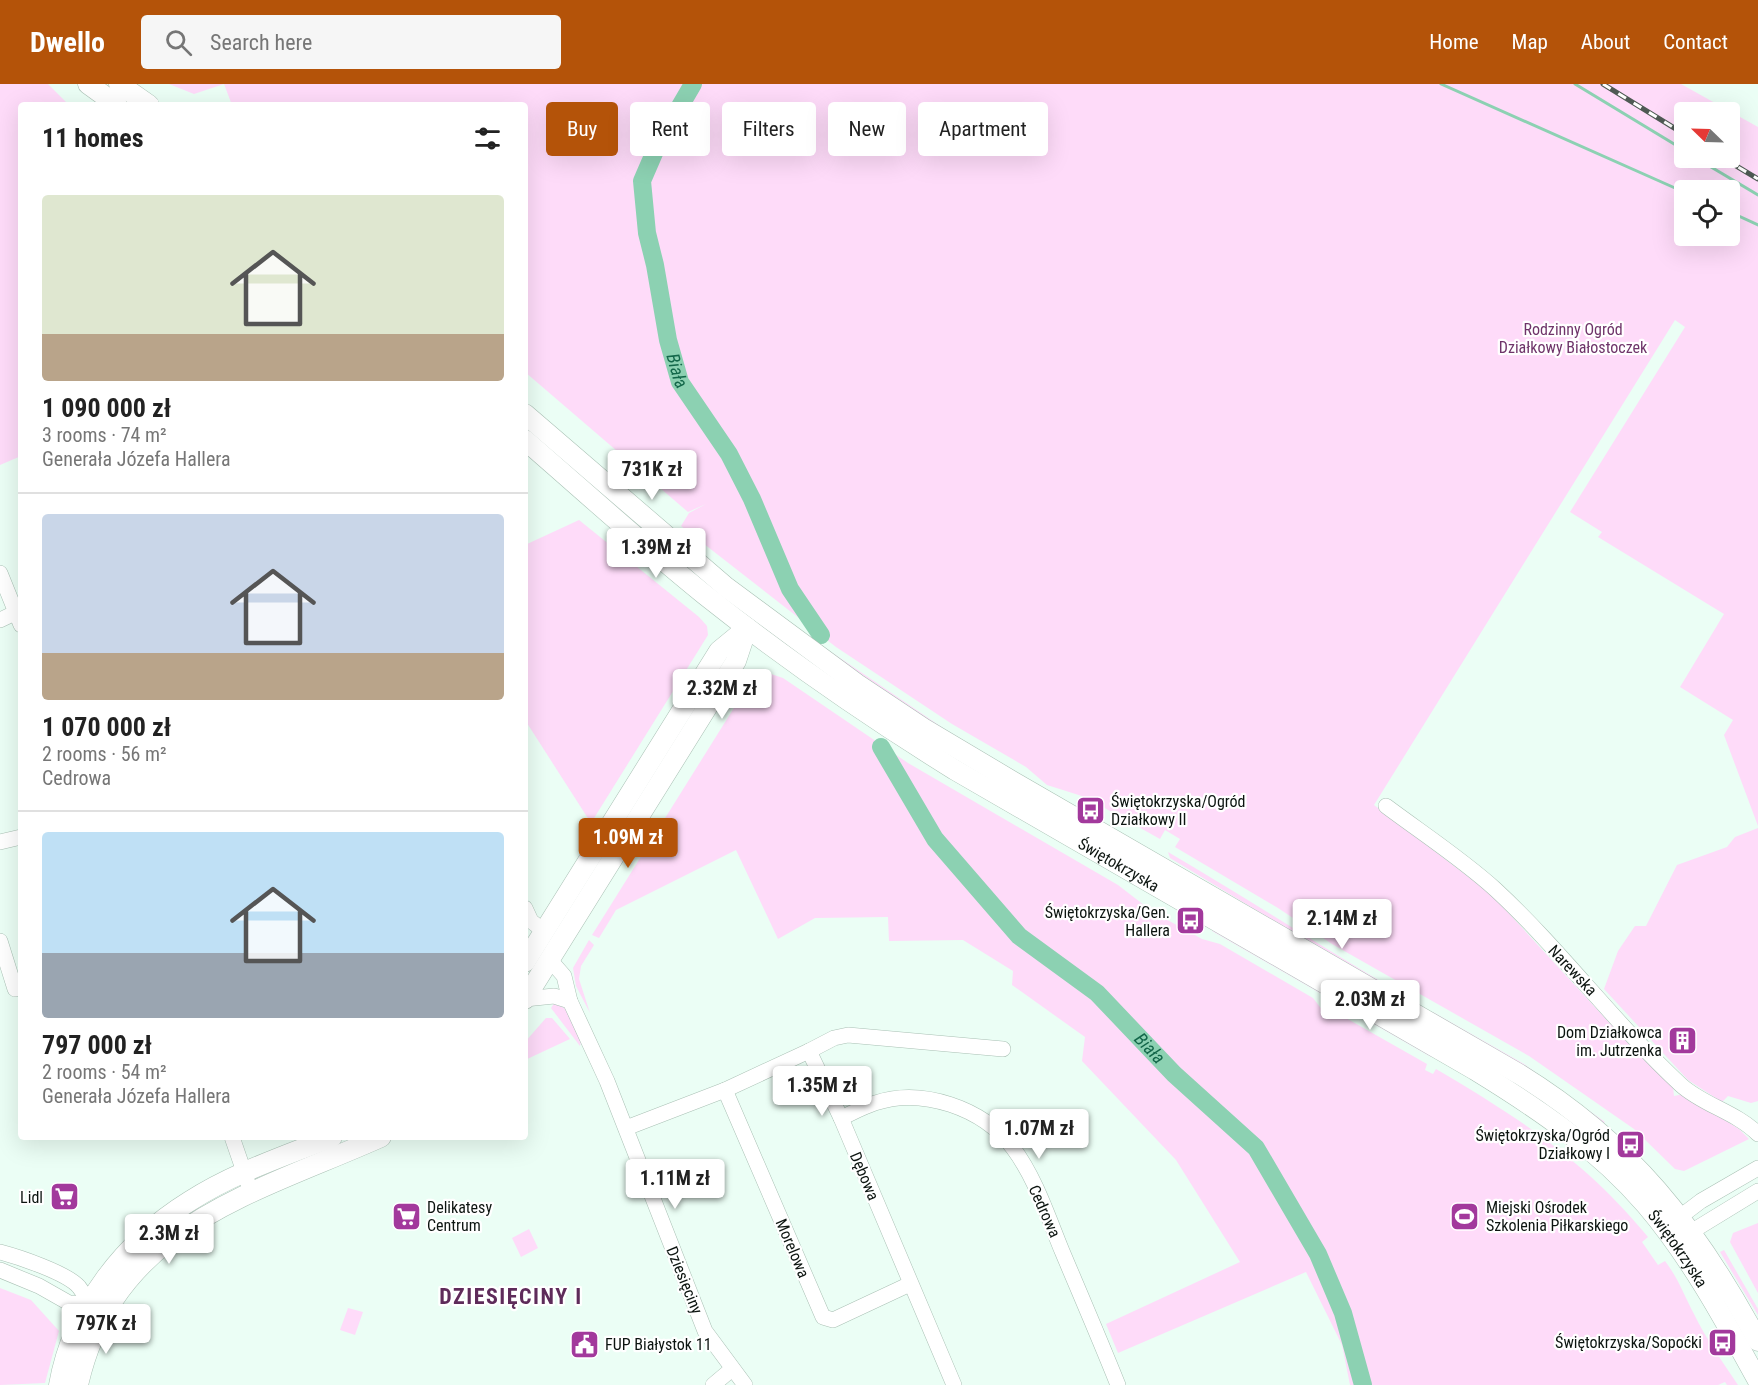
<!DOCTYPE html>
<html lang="en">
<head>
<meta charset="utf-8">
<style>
  :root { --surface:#fff; --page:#f6f6f6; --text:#222; --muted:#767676; --line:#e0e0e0; --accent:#b45309 }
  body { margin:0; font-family:"Roboto Condensed",sans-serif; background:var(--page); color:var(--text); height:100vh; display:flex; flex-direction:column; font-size:22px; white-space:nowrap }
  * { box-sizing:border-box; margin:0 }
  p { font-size:20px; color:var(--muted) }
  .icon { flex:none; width:33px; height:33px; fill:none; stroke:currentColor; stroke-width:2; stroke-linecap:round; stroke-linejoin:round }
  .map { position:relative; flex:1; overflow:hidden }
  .panel { position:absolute; left:18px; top:18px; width:510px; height:1038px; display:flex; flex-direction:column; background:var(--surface); border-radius:6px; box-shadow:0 6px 24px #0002 }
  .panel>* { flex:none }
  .guide { position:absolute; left:546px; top:18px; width:570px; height:54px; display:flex; gap:12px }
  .needle { width:39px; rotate:293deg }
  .tools { position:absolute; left:1674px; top:18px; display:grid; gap:12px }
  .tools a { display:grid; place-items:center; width:66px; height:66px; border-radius:6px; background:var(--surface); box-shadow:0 6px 24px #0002; font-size:30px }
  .price { position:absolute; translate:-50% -51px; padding:0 14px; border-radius:6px; background:#fff; color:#222; font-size:20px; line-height:39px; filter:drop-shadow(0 2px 3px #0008) }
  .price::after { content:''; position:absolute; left:50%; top:36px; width:18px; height:14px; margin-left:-9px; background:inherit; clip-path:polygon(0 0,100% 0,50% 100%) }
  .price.on { background:var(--accent); color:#fff }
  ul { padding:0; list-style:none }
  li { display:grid; align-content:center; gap:12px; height:318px; padding:0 24px }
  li+li { border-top:2px solid var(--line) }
  li span { display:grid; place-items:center; height:186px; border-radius:6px; color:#555 }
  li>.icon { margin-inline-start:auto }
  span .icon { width:108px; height:108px; fill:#fffc; stroke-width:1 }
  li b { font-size:26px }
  h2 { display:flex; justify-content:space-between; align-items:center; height:72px; padding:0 24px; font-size:26px }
  .chip { padding:0 21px; border-radius:6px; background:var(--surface); box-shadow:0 6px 24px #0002; font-size:21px; line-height:54px }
  .chip.on { background:var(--accent); color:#fff }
  header { display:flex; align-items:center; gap:36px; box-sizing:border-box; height:84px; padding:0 30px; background:var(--accent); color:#fff }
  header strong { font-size:28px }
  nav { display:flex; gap:33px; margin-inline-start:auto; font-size:21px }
  .search { width:420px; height:54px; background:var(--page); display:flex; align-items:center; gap:15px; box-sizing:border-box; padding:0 21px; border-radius:6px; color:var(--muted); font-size:22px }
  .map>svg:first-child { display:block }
</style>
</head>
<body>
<header>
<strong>Dwello</strong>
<div class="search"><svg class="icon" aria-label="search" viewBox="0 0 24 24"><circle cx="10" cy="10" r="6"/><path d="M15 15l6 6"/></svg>Search here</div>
<nav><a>Home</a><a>Map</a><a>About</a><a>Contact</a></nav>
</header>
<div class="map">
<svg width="1758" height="1301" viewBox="0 0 1758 1301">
  <rect width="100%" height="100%" fill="#ebfef5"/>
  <g fill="#fedbf9" fill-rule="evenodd">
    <path d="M0,0H48L69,21H21V372L0,381Z"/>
    <path d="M169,0H1681L1758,43V742L1724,651L1733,636L1680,603L1724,530L1598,453L1602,448L1570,428L1685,243L1675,236L1374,721L1491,810L1639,971L1673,1003L1674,1012L1684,1010L1739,1045L1749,1055L1684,1087L1675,1085L1634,1045L1529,972L1332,860L1278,824L1175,763L1180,755L1165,746L1160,755L1085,713L1047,701L1026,683L952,640L836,563L681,442L689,429L706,420L688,428L525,288V21H232L224,0L194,10ZM1684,28H1730V74H1684ZM1684,106H1730V152H1684Z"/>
    <path d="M579,436L699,533L707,542L708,551L591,739L525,636V461Z"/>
    <path d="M792,544H796L943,644L1015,687L1032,700L939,646Z"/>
    <path d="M768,589L783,594L908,679L1118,801L1153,828L1202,855L1220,860L1313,914L1323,927L1330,925L1427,980L1425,986L1433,990L1436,985C1519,1034 1586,1077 1648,1153L1642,1158L1658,1181L1665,1177C1678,1194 1684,1211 1694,1230C1706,1255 1722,1277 1738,1301H1727L1725,1298L1718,1301H1350L1342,1261L1306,1188L1118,1269L1106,1240L1240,1178L1176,1076L1082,977L1085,953L1012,901L1013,887L963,856L889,857L888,833L815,834L778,855L736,766L616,826L599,854L592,851L752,595Z"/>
    <path d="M1758,744V1017L1751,1019L1728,1012L1722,1018L1688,996L1604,905L1618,867L1635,842H1646L1677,781L1727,763L1735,753Z"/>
    <path d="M1168,768C1247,814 1323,864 1402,910L1396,911L1170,774Z"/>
    <path d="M1213,845L1430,969L1431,973L1212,847Z"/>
    <path d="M589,856L594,861L581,882L579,895L590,929L576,902L573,884Z"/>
    <path d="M555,918L567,926L581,958L580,962L551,924Z"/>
    <path d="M1433,928L1524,980L1605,1038L1602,1040L1434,933Z"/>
    <path d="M546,934H552L570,955L525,976V958Z"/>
    <path d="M1758,1139V1209L1730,1158L1733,1149Z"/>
    <path d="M529,1145L538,1164L521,1173L512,1154Z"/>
    <path d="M1724,1166L1758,1225V1231L1720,1168Z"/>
    <path d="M0,1204L31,1216L59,1247L45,1299L0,1301Z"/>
    <path d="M348,1224L363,1228L355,1251L340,1246Z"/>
  </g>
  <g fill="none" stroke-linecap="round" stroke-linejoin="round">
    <g stroke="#8cd1b2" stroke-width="3">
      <path d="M1441,0L1684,108"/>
      <path d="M1575,0L1684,66"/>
      <path d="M1696,74L1758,111"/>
      <path d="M1730,128L1758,141"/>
    </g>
    <g stroke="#8cd1b2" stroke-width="18">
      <path id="s1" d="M693,0L658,60L642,97L647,149L655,181L668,256L680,298L729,370L752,415L790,505L821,551"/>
      <path id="s2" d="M881,663L935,755L1019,852L1097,909L1174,990L1256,1064L1318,1170L1343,1229L1363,1301"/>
    </g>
    <defs>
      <g id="minor">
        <path d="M0,489L21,541"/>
        <path d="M0,536L21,526"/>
        <path d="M1386,722C1422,749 1462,775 1495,805C1561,866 1615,940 1681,1001C1703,1021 1736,1028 1758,1050"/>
        <path d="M0,758L21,753"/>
        <path d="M525,824L531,837L544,847"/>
        <path d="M0,857L15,905"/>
        <path d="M550,876L564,892L570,917L607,997L705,1247L745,1301"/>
        <path d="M525,915L554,912L570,917"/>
        <path d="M725,1006L823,1233L833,1236L910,1200"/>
        <path d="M841,1034C852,1029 863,1023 875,1019C922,1003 983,1024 1013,1064C1035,1093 1048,1133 1062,1167C1081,1212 1100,1256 1118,1301"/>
        <path d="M626,1044L725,1006L809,967"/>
        <path d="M232,1053L251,1108"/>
        <path d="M1672,1139L1701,1117L1758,1084"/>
        <path d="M1681,1154L1758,1107"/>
        <path d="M0,1168C19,1173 67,1189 79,1203C86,1212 87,1219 97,1225"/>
        <path d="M0,1186L39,1202L69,1219L88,1220"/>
        <path d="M713,1301L732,1285"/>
        <path d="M954,1301L841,1034L809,967L834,954L848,951L1003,965"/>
      </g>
      <g id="major">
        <path d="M88,0L117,21"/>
        <path d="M119,0L149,21"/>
        <path d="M525,330L726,503L857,600L923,644L1012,697L1519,990C1631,1059 1696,1142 1758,1257"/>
        <path id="s3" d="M525,356C585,408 643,461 705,511C784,574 868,632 955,686L1475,986C1537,1024 1598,1065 1646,1121C1691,1174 1724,1235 1758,1297"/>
        <path d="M525,878L719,567L747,544"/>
        <path d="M525,915L736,577L747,544"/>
        <path d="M59,1301C73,1223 124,1158 190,1117C233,1089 285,1072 332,1053"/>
        <path d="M78,1301C114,1142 251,1111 381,1053"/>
      </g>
    </defs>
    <use href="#minor" stroke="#a9c0b4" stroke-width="16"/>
    <use href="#major" stroke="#a9c0b4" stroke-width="21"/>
    <use href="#minor" stroke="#fff" stroke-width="15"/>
    <use href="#major" stroke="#fff" stroke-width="20"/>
    <defs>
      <g id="rail">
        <path d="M1603,0L1684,50"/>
        <path d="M1723,74L1758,95"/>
      </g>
    </defs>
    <use href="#rail" stroke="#4f5a54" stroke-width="5"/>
    <use href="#rail" stroke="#fff" stroke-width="3" stroke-dasharray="9" stroke-linecap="butt"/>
  </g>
  <defs>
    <symbol id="bus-square" viewBox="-11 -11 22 22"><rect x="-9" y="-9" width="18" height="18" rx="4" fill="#a2399c" stroke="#fff"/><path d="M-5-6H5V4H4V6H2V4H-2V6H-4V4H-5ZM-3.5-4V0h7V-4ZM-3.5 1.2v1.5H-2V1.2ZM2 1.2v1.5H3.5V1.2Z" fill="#fff"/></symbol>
    <symbol id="building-square" viewBox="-11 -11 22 22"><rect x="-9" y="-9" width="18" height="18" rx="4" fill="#a2399c" stroke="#fff"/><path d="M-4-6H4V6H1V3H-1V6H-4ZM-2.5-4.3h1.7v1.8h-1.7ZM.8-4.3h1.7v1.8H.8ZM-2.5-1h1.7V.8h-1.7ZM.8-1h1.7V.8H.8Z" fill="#fff"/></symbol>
    <symbol id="supermarket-square" viewBox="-11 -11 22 22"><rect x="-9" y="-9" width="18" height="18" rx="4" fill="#a2399c" stroke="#fff"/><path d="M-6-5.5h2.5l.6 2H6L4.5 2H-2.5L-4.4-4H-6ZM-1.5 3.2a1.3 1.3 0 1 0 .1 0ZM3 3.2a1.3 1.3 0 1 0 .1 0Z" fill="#fff"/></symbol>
    <symbol id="stadium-square" viewBox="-11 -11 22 22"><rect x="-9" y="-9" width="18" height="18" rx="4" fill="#a2399c" stroke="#fff"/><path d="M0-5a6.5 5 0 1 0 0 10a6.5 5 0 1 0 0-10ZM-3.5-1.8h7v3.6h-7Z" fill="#fff"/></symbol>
    <symbol id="civic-square" viewBox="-11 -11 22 22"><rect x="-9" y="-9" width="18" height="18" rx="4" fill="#a2399c" stroke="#fff"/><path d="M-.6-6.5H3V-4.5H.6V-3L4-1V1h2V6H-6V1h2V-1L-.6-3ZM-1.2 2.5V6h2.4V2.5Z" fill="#fff"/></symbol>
  </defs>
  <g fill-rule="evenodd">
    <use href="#bus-square" x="1074" y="710" width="33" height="33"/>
    <use href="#bus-square" x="1174" y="820" width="33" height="33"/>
    <use href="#building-square" x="1666" y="940" width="33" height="33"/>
    <use href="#bus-square" x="1614" y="1044" width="33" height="33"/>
    <use href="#supermarket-square" x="48" y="1096" width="33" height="33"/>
    <use href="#supermarket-square" x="390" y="1116" width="33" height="33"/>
    <use href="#stadium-square" x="1448" y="1116" width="33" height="33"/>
    <use href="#bus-square" x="1706" y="1242" width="33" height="33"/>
    <use href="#civic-square" x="568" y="1244" width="33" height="33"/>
  </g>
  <g text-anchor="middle" stroke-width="4.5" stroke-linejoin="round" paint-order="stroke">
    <g font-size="16" fill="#6f346a" stroke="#fff">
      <text x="1573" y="251">Rodzinny Ogród<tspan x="1573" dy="18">Działkowy Białostoczek</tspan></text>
    </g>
    <g font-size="16" fill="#0c1410" stroke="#fff" text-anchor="end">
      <text x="1111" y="723" text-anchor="start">Świętokrzyska/Ogród<tspan x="1111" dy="18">Działkowy II</tspan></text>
      <text x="1170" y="834">Świętokrzyska/Gen.<tspan x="1170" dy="18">Hallera</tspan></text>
      <text x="1662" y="954">Dom Działkowca<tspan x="1662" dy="18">im. Jutrzenka</tspan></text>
      <text x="1610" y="1057">Świętokrzyska/Ogród<tspan x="1610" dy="18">Działkowy I</tspan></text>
      <text x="43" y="1119">Lidl</text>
      <text x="427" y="1129" text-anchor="start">Delikatesy<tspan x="427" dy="18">Centrum</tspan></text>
      <text x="1486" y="1129" text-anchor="start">Miejski Ośrodek<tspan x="1486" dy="18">Szkolenia Piłkarskiego</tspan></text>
      <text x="1702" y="1264">Świętokrzyska/Sopoćki</text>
      <text x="605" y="1266" text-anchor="start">FUP Białystok 11</text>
    </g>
    <g font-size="16" fill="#0c1410" stroke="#fff">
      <text dy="6" stroke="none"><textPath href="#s3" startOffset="732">Świętokrzyska</textPath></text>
      <text transform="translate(1573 886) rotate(47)" y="6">Narewska</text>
      <text transform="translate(865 1092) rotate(67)" y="6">Dębowa</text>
      <text transform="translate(1045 1127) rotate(66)" y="6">Cedrowa</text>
      <text transform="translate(793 1164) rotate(67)" y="6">Morelowa</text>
      <text dy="6" stroke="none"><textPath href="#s3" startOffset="1416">Świętokrzyska</textPath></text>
      <text transform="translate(685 1196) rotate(68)" y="6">Dziesięciny</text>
    </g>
    <g font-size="18" font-style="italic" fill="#13674a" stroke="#fff">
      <text dy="6" stroke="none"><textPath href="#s1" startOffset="303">Biała</textPath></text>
      <text dy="6" stroke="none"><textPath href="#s2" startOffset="408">Biała</textPath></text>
    </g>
    <g font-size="22" font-weight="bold" letter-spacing="1.5" fill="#5e2b5a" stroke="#fff">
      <text x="511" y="1220">DZIESIĘCINY I</text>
    </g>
  </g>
</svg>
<div class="tools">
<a><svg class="needle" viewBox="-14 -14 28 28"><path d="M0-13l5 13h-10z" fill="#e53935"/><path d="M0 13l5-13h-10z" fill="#767676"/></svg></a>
<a><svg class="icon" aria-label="locate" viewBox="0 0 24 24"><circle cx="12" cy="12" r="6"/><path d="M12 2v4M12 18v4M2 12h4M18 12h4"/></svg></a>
</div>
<b class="price" style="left:652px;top:417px">731K zł</b>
<b class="price" style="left:656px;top:495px">1.39M zł</b>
<b class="price" style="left:722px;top:636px">2.32M zł</b>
<b class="price on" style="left:628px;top:785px">1.09M zł</b>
<b class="price" style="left:1342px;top:866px">2.14M zł</b>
<b class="price" style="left:1370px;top:947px">2.03M zł</b>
<b class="price" style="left:822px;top:1033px">1.35M zł</b>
<b class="price" style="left:1039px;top:1076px">1.07M zł</b>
<b class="price" style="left:675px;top:1126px">1.11M zł</b>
<b class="price" style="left:169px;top:1181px">2.3M zł</b>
<b class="price" style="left:106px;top:1271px">797K zł</b>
<div class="guide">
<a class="chip on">Buy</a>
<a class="chip">Rent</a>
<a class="chip">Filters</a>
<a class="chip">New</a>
<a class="chip">Apartment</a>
</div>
<section class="panel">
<h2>11 homes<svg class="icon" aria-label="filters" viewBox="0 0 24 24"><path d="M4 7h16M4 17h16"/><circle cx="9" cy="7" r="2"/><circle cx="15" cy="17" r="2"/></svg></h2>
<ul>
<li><span style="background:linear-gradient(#dfe7d0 75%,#b9a48a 0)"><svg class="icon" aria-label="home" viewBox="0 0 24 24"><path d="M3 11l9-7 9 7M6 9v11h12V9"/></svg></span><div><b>1 090 000 zł</b><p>3 rooms · 74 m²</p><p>Generała Józefa Hallera</p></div></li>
<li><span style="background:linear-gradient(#c9d6e8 75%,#b9a48a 0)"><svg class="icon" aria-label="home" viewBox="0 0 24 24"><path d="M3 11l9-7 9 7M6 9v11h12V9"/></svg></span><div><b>1 070 000 zł</b><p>2 rooms · 56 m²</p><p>Cedrowa</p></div></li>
<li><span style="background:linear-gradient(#bfe0f5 65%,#9aa5b1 0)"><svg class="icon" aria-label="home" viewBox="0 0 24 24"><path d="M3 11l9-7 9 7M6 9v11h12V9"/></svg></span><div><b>797 000 zł</b><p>2 rooms · 54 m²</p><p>Generała Józefa Hallera</p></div></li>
</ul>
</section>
</div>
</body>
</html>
